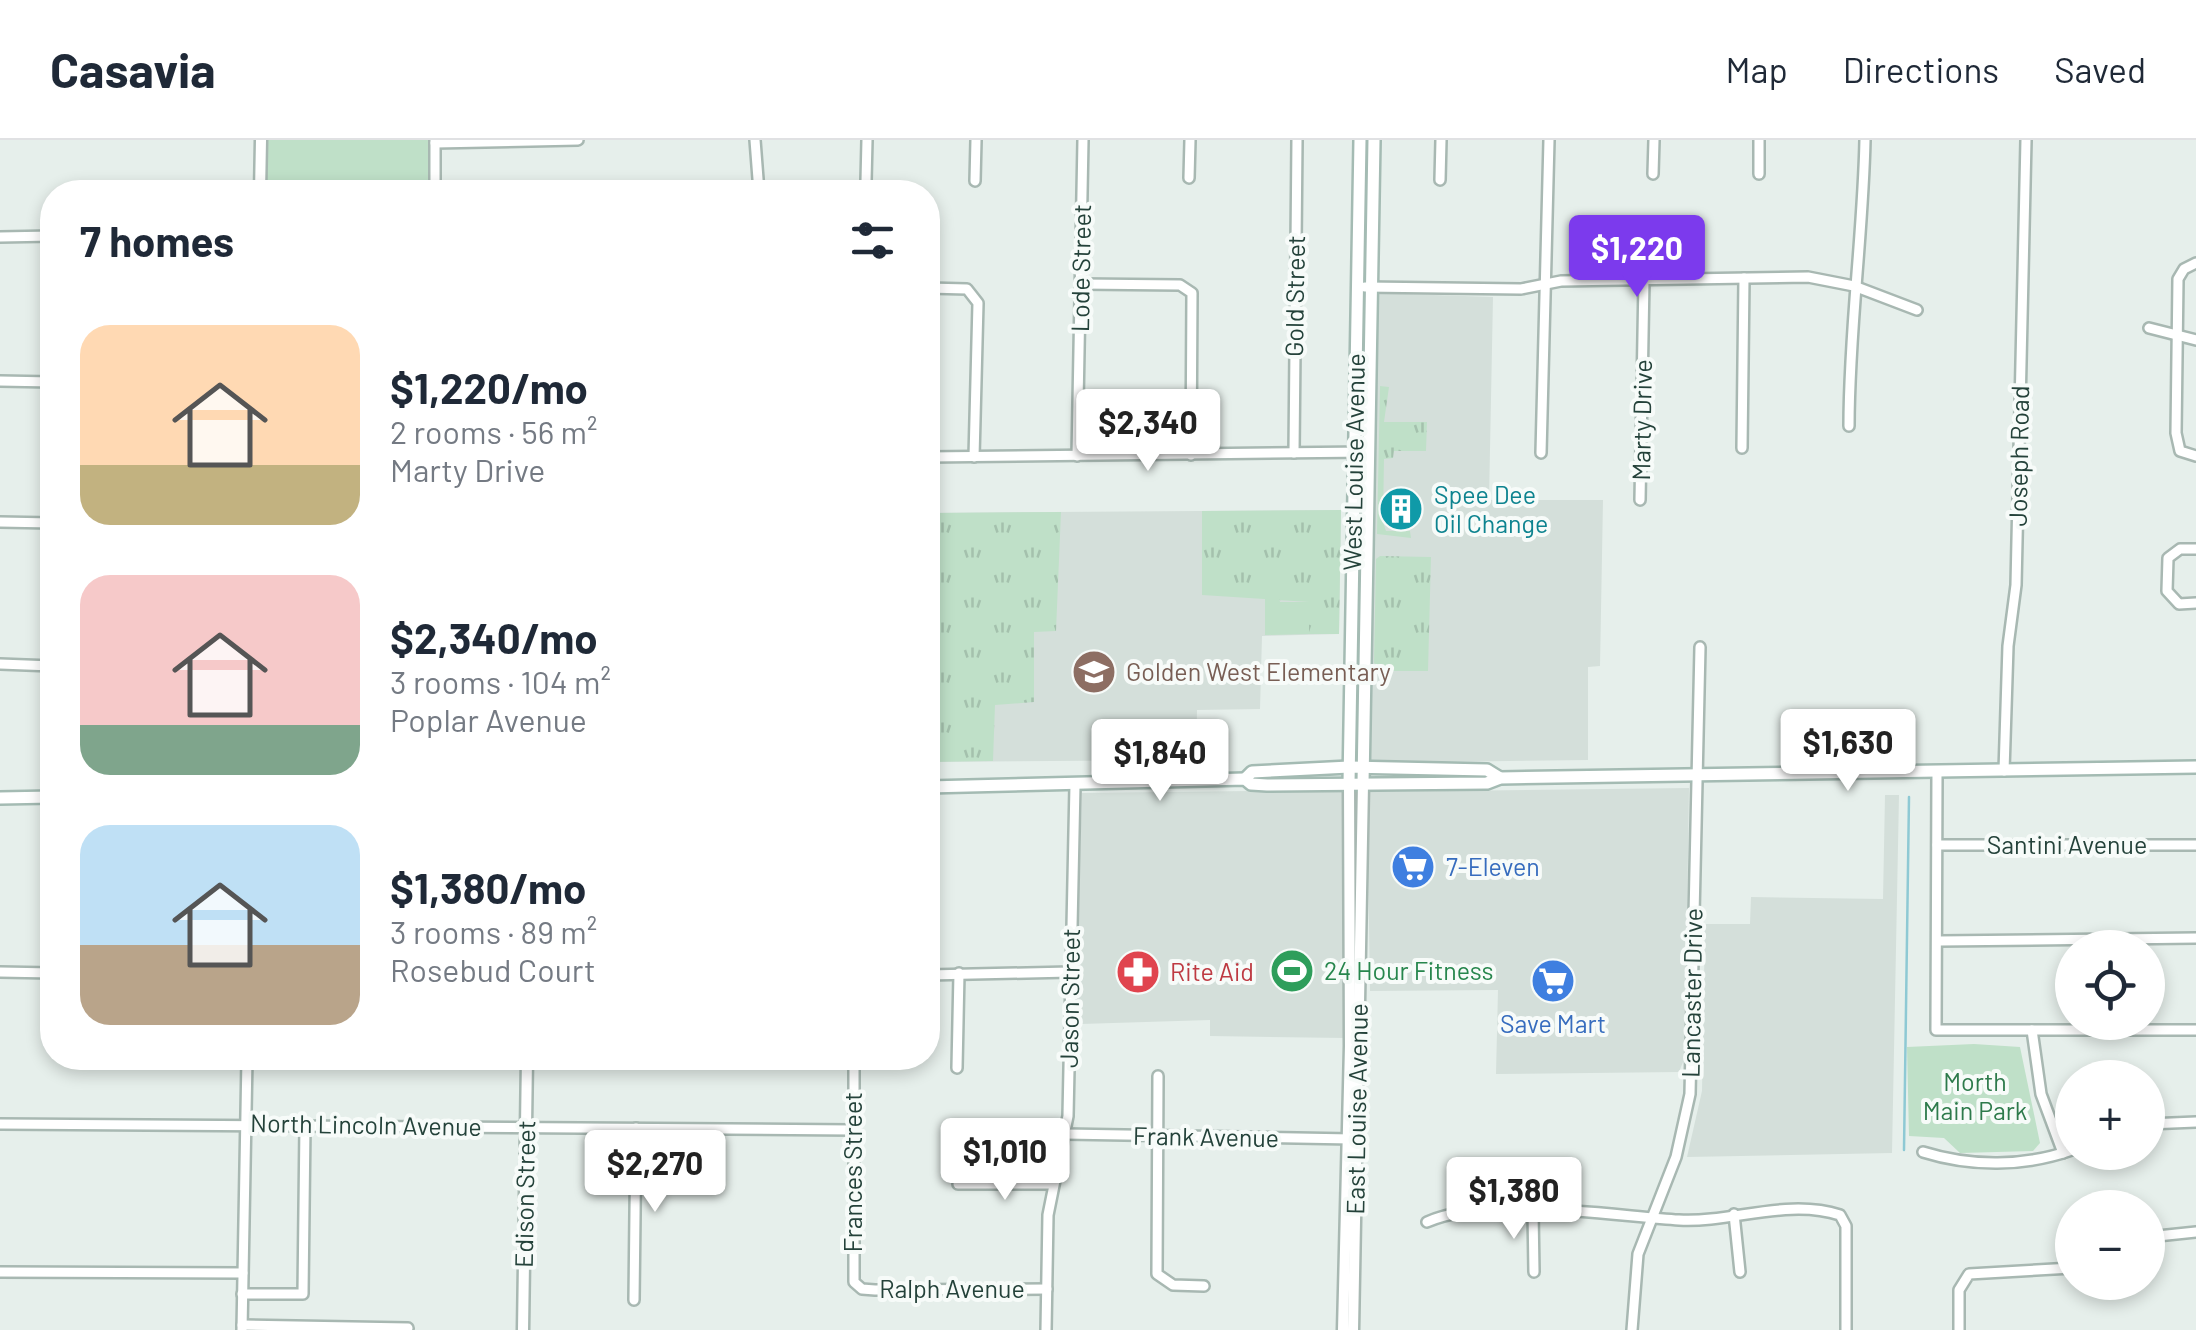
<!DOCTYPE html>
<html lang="en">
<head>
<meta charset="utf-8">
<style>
  :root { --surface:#fff; --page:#f6f6f7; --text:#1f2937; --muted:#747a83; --line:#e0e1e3; --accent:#7c3aed }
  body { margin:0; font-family:Barlow,sans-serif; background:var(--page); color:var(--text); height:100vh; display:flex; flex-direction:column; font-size:38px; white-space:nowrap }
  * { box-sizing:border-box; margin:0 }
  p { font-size:32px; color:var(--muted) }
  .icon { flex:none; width:55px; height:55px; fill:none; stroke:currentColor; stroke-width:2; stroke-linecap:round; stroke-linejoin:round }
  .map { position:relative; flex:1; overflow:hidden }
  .sheet { position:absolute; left:40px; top:40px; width:900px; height:890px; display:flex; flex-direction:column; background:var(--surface); border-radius:40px; box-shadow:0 5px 15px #0003 }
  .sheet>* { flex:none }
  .tools { position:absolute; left:2055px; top:790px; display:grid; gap:20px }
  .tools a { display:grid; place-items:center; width:110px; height:110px; border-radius:50%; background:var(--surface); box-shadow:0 5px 15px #0003; font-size:50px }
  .price { position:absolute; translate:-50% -85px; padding:0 22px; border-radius:10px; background:#fff; color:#222; font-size:32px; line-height:65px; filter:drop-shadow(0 2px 5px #0008) }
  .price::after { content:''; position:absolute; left:50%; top:60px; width:30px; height:22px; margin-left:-15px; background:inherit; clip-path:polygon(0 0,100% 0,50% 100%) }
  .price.active { background:var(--accent); color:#fff }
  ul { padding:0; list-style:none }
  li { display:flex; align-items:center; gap:30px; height:250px; padding:0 40px }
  li span { display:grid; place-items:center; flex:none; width:280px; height:200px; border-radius:30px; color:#555 }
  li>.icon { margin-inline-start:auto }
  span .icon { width:120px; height:120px; fill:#fffc; stroke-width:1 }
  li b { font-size:42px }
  h2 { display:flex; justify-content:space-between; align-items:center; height:120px; padding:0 40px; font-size:42px }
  header { display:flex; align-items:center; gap:60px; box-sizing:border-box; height:140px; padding:0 50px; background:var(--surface); border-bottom:2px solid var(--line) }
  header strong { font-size:48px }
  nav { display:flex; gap:55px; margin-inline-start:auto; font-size:35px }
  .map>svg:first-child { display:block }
</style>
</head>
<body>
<header>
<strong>Casavia</strong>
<nav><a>Map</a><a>Directions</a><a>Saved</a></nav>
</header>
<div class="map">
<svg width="2196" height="1190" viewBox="0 0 2196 1190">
  <defs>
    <pattern id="grass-tufts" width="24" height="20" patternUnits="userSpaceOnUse" patternTransform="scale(2.5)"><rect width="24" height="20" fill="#bfe0c8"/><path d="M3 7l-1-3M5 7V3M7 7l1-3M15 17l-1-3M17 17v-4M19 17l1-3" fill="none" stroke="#a4c1ad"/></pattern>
  </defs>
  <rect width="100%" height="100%" fill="#e6efeb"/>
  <g fill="#d4dfda">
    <path d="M1376,153L1493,157L1489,360H1603L1600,526L1588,527V620L1368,623Z"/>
    <path d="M1341,370L1339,494L1262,496L1260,569L1197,570L1196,620L928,622V373Z"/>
    <path d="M1689,648L1685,917L1679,932L1496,934L1498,850L1370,851L1367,652Z"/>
    <path d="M1345,650V898L1210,896V880L1081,884L1075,874L1082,653Z"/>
    <path d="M1885,655H1899L1892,1013L1687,1017L1702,951L1705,784H1750L1751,757L1883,759Z"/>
  </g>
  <g fill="url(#grass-tufts)">
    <path d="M1380,246L1389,247L1384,282H1427L1426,311H1394L1393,318L1384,319L1383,382L1386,391H1410L1411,398L1377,394Z"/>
    <path d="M1341,370L1339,494H1309V462L1202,455V371Z"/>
    <path d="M1061,372L1056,491L1034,492V562L995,565L993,621L928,622V373Z"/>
    <path d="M1380,416L1431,417L1428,531H1386L1374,523L1376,419Z"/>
  </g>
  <g fill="#bfe0c8">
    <path d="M261,0H435V52H260Z"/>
    <path d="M1265,457H1279L1280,462H1309V494L1265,495Z"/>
    <path d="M1974,904L2020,907L2040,1003L2033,1011L1960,1013L1944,998L1909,996L1907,907Z"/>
  </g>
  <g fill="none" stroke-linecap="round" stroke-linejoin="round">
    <path stroke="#8ec9d4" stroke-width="2.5" d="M1904,1010L1909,657"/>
    <defs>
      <g id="minor">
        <path d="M435,0V52"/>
        <path d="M755,0L759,52"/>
        <path d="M435,3L578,0"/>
        <path d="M1653,34L1654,0"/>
        <path d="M1759,34V0"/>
        <path d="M1189,38L1190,0"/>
        <path d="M1440,40L1441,0"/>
        <path d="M866,41L867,0"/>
        <path d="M975,41L976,0"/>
        <path d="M0,97L52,96"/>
        <path d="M2196,123L2184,129L2178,139L2176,293L2180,311L2196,316"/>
        <path d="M1081,144L1180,145L1192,153L1191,315"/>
        <path d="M1365,147L1521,149L1561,141L1808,137L1854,146L1917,170"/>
        <path d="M928,148L967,149L978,163L974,317"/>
        <path d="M2149,188L2196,200"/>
        <path d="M0,241L52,242"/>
        <path d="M1849,286C1849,190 1863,96 1865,0"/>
        <path d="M1742,308L1744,138"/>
        <path d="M1294,313L1297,0"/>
        <path d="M1541,313L1549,0"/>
        <path d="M1077,316L1083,0"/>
        <path d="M928,317L1368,312"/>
        <path d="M1640,360L1644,140"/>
        <path d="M0,382L52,383"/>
        <path d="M2196,409H2180L2168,418L2167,451L2179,464L2196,463"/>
        <path d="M0,524L52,526"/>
        <path d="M2004,631L2008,506L2016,445L2026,0"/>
        <path d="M1937,632L1936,890H2196"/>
        <path d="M1937,705H2196"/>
        <path d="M1939,801L2196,798"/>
        <path d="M0,832L52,833"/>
        <path d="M928,835L1070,832"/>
        <path d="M2032,890L2041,954L2063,1013"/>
        <path d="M854,918V1142L862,1149L875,1150L1047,1149"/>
        <path d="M957,928L959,833"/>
        <path d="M1158,936L1157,1134L1173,1145L1204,1146"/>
        <path d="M0,984L853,990"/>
        <path d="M2148,984L2196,982"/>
        <path d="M1065,994L1352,999"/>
        <path d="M1923,1012C1971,1027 2024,1027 2072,1010"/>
        <path d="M958,1044H1052"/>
        <path d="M1533,1071L1534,1132"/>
        <path d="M1734,1074L1740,1132"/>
        <path d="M1427,1082C1486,1055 1614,1076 1679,1080C1732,1083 1787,1058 1840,1075L1846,1086V1190"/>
        <path d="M2148,1097L2196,1092"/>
        <path d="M0,1132L243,1133"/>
        <path d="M242,1154H303L305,985"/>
        <path d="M634,1160L636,988"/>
        <path d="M242,1185L408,1188"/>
        <path d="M242,1190L247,918"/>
        <path d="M1046,1190L1048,1075L1068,976L1075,645"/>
        <path d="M1632,1190L1638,1114L1676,1017L1690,954L1700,507"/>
        <path d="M1959,1190V1150L1969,1134L2072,1128"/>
      </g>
      <g id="tertiary">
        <path d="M260,52L261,0"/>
        <path d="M523,1190L527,918"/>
        <path d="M1343,1190L1350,906L1349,644"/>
        <path d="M1353,1190L1363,644"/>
      </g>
      <g id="secondary">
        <path d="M1245,639L1252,632L1349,627L1487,630L1500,638"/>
        <path d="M1349,644L1360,0"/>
        <path d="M1363,644L1374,0"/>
        <path d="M928,647L1245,639L1251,644L1267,645L1487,643L1500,638L2196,627"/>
        <path d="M0,658L52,657"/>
      </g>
    </defs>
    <use href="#minor" stroke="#a8b8b2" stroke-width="14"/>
    <use href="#tertiary" stroke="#a8b8b2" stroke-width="15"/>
    <use href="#secondary" stroke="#a4bbb3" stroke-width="16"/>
    <use href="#minor" stroke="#fff" stroke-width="9"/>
    <use href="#tertiary" stroke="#fff" stroke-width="10"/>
    <use href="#secondary" stroke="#fff" stroke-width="11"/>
  </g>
  <defs>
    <symbol id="building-disc" viewBox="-11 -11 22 22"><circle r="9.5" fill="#0f9aa8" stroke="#f7fbf9"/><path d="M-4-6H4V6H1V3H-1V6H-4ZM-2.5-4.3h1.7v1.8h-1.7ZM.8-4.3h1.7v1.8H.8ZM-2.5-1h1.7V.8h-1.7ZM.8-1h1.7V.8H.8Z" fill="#fff"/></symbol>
    <symbol id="school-disc" viewBox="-11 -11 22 22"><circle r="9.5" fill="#8d6e63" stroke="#f7fbf9"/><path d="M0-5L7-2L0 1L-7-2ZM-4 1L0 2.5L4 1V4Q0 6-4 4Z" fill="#fff"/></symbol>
    <symbol id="supermarket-disc" viewBox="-11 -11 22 22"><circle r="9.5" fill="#3f7fe0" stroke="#f7fbf9"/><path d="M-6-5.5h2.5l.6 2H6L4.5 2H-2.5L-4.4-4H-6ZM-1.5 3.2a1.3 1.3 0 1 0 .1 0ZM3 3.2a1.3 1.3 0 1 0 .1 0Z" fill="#fff"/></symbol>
    <symbol id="stadium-disc" viewBox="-11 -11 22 22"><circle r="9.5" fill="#2e9e5b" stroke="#f7fbf9"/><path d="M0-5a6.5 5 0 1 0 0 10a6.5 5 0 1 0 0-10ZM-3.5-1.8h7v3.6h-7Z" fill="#fff"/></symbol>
    <symbol id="pharmacy-disc" viewBox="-11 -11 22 22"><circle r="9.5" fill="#e0444e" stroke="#f7fbf9"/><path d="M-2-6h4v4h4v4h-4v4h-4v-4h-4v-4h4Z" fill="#fff"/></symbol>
  </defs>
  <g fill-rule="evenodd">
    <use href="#building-disc" x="1376" y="344" width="50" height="50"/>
    <use href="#school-disc" x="1069" y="507" width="50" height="50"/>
    <use href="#supermarket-disc" x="1388" y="702" width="50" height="50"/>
    <use href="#stadium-disc" x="1267" y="806" width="50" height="50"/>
    <use href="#pharmacy-disc" x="1113" y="807" width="50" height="50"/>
    <use href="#supermarket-disc" x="1528" y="816" width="50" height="50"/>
  </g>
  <g text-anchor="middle" stroke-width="8" stroke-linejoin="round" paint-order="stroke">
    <g font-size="25" fill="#24423a" stroke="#f7fbf9">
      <text transform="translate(1081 128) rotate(-89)" y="9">Lode Street</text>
      <text transform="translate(1295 156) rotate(-89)" y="9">Gold Street</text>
      <text transform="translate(1642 280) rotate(-89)" y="9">Marty Drive</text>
      <text transform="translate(2019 316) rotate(-89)" y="9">Joseph Road</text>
      <text transform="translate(1354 322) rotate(-89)" y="9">West Louise Avenue</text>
      <text x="2067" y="714">Santini Avenue</text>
      <text transform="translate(1692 853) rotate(-89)" y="9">Lancaster Drive</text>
      <text transform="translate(1070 858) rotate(-89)" y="9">Jason Street</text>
      <text transform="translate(1357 969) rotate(-89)" y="9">East Louise Avenue</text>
      <text transform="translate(366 985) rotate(1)" y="9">North Lincoln Avenue</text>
      <text transform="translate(1206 997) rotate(1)" y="9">Frank Avenue</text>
      <text transform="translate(853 1032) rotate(-90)" y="9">Frances Street</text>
      <text transform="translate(525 1054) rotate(-89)" y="9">Edison Street</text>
      <text x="952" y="1158">Ralph Avenue</text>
    </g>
    <g font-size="25" fill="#0d838f" stroke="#f7fbf9" text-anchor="start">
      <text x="1434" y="364">Spee Dee<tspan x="1434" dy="29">Oil Change</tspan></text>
    </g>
    <g font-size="25" fill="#785e54" stroke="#f7fbf9" text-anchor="start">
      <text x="1126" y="541">Golden West Elementary</text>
    </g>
    <g font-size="25" fill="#366cbe" stroke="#f7fbf9" text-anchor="start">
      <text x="1446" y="736">7-Eleven</text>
      <text x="1553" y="893" text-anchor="middle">Save Mart</text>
    </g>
    <g font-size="25" fill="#27864d" stroke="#f7fbf9" text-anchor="start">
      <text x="1324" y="840">24 Hour Fitness</text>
    </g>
    <g font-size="25" fill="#be3a42" stroke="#f7fbf9" text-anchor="start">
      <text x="1170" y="841">Rite Aid</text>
    </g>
    <g font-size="25" fill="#2d7a4b" stroke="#f7fbf9">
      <text x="1975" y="951">Morth<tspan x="1975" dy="29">Main Park</tspan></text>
    </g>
  </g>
</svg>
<div class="tools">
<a><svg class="icon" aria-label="locate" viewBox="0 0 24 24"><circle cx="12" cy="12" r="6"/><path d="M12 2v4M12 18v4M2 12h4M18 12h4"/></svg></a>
<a>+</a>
<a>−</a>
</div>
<b class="price active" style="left:1637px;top:160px">$1,220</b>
<b class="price" style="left:1148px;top:334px">$2,340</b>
<b class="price" style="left:1848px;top:654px">$1,630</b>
<b class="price" style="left:1160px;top:664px">$1,840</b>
<b class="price" style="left:1005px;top:1063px">$1,010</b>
<b class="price" style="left:655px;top:1075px">$2,270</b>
<b class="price" style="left:1514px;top:1102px">$1,380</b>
<section class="sheet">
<h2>7 homes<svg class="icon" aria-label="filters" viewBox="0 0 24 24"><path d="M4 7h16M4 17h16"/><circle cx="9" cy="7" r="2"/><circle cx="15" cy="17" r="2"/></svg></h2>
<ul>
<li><span style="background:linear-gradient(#ffd9b3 70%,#c2b280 0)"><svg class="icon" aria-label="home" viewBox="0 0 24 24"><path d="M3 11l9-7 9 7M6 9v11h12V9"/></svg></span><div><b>$1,220/mo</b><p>2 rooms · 56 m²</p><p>Marty Drive</p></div></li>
<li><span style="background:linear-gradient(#f6c9c9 75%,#7fa58c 0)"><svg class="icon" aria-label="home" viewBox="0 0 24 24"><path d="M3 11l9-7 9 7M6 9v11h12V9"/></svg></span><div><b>$2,340/mo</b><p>3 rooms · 104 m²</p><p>Poplar Avenue</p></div></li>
<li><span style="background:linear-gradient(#bfe0f5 60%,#b9a48a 0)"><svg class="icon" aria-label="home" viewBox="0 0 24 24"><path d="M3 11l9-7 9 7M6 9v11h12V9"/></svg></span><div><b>$1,380/mo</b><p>3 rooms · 89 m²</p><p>Rosebud Court</p></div></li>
</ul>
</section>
</div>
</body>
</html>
